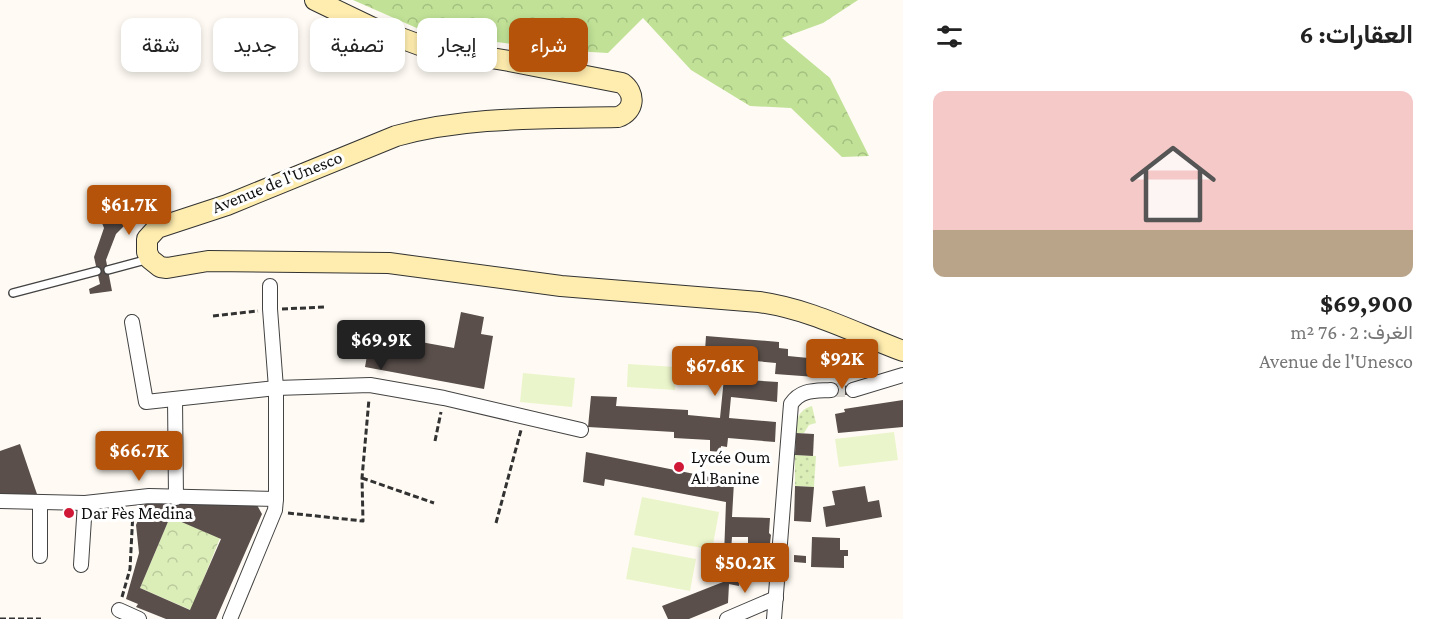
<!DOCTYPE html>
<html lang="ar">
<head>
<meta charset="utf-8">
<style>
  :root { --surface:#fff; --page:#f2f2f2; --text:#222; --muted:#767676; --line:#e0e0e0; --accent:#b45309 }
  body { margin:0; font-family:"Crimson Pro",Vazirmatn,serif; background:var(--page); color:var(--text); direction:rtl; height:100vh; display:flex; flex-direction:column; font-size:22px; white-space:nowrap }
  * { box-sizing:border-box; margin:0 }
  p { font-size:20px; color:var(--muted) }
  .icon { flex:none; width:33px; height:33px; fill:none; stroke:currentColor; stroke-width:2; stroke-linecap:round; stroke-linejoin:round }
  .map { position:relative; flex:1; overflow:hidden; direction:ltr }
  .drawer { display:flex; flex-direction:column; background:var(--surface); width:540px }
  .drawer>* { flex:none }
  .top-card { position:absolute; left:18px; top:18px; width:570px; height:54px; direction:rtl; display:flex; gap:12px }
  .price { position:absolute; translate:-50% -51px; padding:0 14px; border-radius:6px; background:var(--accent); color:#fff; font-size:20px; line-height:39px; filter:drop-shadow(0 2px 3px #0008) }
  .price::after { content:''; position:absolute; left:50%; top:36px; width:18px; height:14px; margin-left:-9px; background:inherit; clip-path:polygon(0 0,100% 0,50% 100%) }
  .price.active { background:#222; color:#fff }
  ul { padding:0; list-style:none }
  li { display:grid; align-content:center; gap:12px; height:318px; padding:0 30px }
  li+li { border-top:2px solid var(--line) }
  li span { display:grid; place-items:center; height:186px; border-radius:12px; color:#555 }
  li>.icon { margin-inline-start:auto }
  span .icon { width:108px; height:108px; fill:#fffc; stroke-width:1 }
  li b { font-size:26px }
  h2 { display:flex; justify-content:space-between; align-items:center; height:72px; padding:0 30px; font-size:26px }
  .tag { padding:0 21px; border-radius:12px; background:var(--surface); box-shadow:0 3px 9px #0003; font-size:21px; line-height:54px }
  .tag.active { background:var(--accent); color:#fff }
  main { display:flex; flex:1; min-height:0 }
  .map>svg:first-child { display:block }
</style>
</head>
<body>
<main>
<section class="drawer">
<h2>العقارات: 6<svg class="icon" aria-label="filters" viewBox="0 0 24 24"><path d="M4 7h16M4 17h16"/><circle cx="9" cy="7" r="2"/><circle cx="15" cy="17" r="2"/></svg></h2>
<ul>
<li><span style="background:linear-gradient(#f6c9c9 75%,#b9a48a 0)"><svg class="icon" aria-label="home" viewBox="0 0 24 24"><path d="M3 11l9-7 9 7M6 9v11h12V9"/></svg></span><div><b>$69,900</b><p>الغرف: 2 · 76 m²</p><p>Avenue de l'Unesco</p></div></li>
</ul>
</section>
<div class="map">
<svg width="903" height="619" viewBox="0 0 903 619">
  <defs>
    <pattern id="forest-crowns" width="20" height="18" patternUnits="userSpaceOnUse" patternTransform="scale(1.5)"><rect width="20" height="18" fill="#c0e196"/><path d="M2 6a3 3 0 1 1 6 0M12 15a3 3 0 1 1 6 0" fill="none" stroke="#a4c080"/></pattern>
    <pattern id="park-crowns" width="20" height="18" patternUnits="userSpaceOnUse" patternTransform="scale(1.5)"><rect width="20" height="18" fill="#dbeeb8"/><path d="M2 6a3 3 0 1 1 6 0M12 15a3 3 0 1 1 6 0" fill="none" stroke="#bbcb9d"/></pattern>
    <pattern id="garden-dots" width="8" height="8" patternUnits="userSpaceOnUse" patternTransform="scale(1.5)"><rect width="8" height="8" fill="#dbeeb8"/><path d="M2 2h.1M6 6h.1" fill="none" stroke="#bbcb9d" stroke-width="1.8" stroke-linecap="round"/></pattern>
  </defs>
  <rect width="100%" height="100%" fill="#fffbf4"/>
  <path fill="url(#forest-crowns)" d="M353,0H858L823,23L782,38L830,78L869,156L842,157L791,108L750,106L691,70L643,18L608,53L557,50L428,33Z"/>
  <path fill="url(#park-crowns)" d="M170,517L220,538L191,610L140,588Z"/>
  <g fill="url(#garden-dots)">
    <path d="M812,406L816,423L809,425L804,433H796C796,420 798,410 812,406Z"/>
    <path d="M795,455L816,456L814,487L795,486Z"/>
  </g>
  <g fill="#ebf5cb">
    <path d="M628,364L676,367L675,390L627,387Z"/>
    <path d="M523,373L575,378L572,407L520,402Z"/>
    <path d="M894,432L898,460L839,467L835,439Z"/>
    <path d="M642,497L719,512L712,550L634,535Z"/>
    <path d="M632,547L696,559L690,591L626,579Z"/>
  </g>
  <g fill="#5a4f4b" fill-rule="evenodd">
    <path d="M130,215L132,218L116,234L106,260L112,291L90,294L89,289L100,284L94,257L104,228L102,223Z"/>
    <path d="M461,312L484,317L481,334L493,336L484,389L365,367L371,333L454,348Z"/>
    <path d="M706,336L779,342V348L788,349V356L829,360V378L775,374L776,363L734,359L732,379L778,382L777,402L731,397L729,418L776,422L775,442L728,438L727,447L721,446V452L710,451V440L674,438V432L588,427L591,396L617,397L616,406L688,410V415L720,418L725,368L704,365Z"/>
    <path d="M831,385L853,386V395H831Z"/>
    <path d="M903,400V427L838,433L835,414L845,412L844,409Z"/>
    <path d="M796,433L814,434L813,456L795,455Z"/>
    <path d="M20,444L39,500L0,498V451Z"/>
    <path d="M586,452L734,482L732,517L770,518L769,533L771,535L766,577L740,575L739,586L729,584L728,603L689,619H668L662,606L723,582L726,502L605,479L604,486L583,482ZM732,537H748V552L731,551Z"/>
    <path d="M795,486L814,487L811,522L794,521Z"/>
    <path d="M865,486L868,502L879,500L882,517L826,527L823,507L835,505L832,491Z"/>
    <path d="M148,499L257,505L262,514L216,619H166L136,607L138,604L126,599L139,553L136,525L141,513L139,514ZM170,517L221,539L190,610L140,588Z"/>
    <path d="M812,537L840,538V550H848V556H844V568L811,567Z"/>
    <path d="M794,555L806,556V563L794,562Z"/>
  </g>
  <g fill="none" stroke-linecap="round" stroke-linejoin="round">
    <path stroke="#dbd8d2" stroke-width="14" stroke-dasharray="14 7" stroke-linecap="butt" d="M831,390H853"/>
    <defs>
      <g id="lane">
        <path d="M108,270L149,259"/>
        <path d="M13,293L97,271"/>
      </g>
      <g id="street">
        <path d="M132,322L146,402L276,388L370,385L444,398L581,430"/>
        <path d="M853,390L903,375"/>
        <path d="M175,399L176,498"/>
        <path d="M0,501L85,503L149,496L276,499"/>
        <path d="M40,503V556"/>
        <path d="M81,565L85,503"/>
        <path d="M119,610L139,619"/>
        <path d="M230,619L275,510L276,499V388L270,309V286"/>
        <path d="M727,619L776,598"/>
        <path d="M774,619L791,404C801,389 815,391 831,390"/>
      </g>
      <path id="secondary" d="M315,0L371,27L425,47L509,61L622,83C636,93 635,111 618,117C544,119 468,116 396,136L227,205L157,228L147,239V252L150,259L160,267L167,268L208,261L389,263L561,286L759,302C810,309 855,333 903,351"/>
    </defs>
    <use href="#lane" stroke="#434343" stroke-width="10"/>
    <use href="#street" stroke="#434343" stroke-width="16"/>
    <use href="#secondary" stroke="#323232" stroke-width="22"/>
    <g stroke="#323232" stroke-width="3" stroke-dasharray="6 3" stroke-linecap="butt">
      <path d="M282,309L325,307"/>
      <path d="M213,316L258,311"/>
      <path d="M435,441L441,412"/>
      <path d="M362,478L434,503"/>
      <path d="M288,513L363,521L362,478L369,399"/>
      <path d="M496,523L521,430"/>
      <path d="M122,597L130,569L133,512"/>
      <path d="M0,619H41"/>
    </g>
    <use href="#lane" stroke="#fff" stroke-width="7"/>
    <use href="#street" stroke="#fff" stroke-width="14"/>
    <use href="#secondary" stroke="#ffedaf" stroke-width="20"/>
  </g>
  <g fill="#d01937" stroke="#fff" stroke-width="2">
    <circle cx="679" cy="467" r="6"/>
    <circle cx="69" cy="513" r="6"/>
  </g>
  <g text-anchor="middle" stroke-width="6" stroke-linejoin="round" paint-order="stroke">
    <g font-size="18" fill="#101010" stroke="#fff">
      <text transform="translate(277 182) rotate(-22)" y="6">Avenue de l'Unesco</text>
    </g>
    <g font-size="18" fill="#101010" stroke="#fff" text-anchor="start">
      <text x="691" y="463">Lycée Oum<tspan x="691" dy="21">Al Banine</tspan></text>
      <text x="81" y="519">Dar Fès Medina</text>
    </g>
  </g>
</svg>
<b class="price" style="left:129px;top:236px">$61.7K</b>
<b class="price active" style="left:381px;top:371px">$69.9K</b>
<b class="price" style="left:842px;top:390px">$92K</b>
<b class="price" style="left:715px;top:397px">$67.6K</b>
<b class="price" style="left:139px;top:482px">$66.7K</b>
<b class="price" style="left:745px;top:594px">$50.2K</b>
<div class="top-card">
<a class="tag active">شراء</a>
<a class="tag">إيجار</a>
<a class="tag">تصفية</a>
<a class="tag">جديد</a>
<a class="tag">شقة</a>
</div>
</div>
</main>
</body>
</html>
